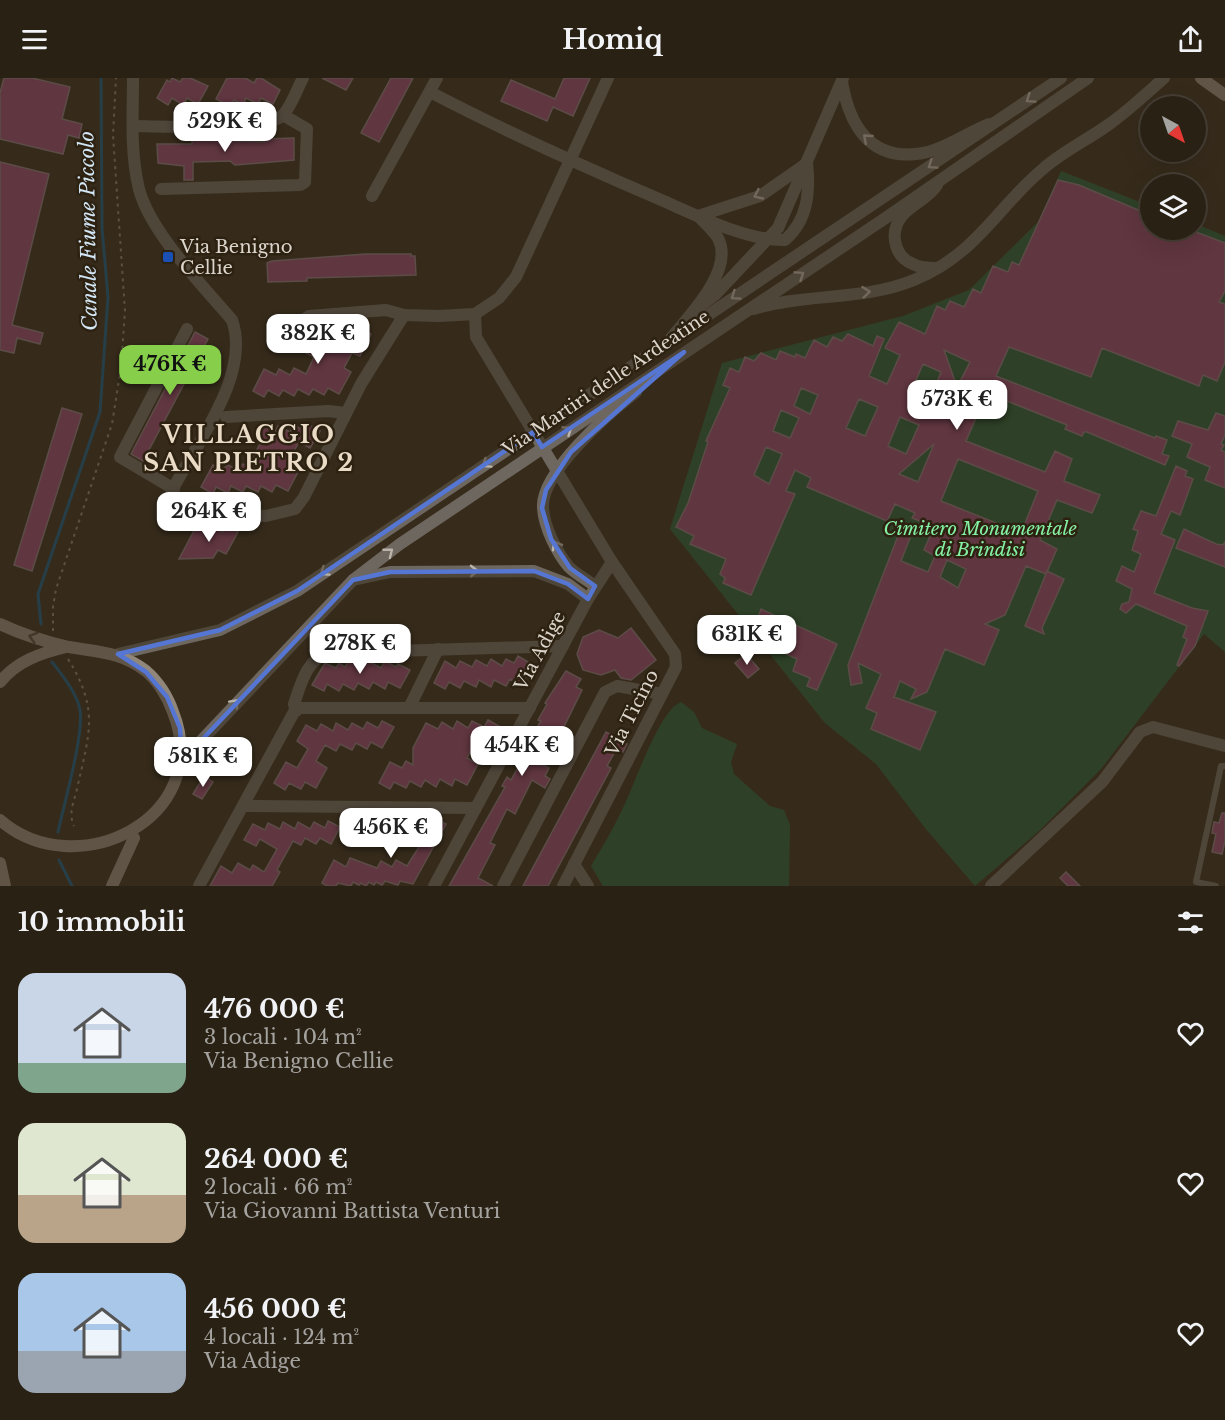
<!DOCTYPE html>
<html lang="it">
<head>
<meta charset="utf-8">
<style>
  :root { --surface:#292114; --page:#31291d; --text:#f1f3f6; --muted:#a5a3a0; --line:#453e34; --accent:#87cf4a }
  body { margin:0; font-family:"Libre Baskerville",serif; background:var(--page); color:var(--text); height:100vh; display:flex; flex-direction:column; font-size:22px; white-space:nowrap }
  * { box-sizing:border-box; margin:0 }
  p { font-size:20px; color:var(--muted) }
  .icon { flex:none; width:33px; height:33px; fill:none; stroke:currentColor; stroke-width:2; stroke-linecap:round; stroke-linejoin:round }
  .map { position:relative; height:808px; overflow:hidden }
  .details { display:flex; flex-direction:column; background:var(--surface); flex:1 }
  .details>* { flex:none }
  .needle { width:39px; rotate:140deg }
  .fabs { position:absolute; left:1140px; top:18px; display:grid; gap:12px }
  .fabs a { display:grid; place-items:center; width:66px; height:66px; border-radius:50%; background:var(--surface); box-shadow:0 6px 24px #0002,0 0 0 2px var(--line); font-size:30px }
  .price { position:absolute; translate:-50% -51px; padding:0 14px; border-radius:12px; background:#fff; color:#222; font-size:20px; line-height:39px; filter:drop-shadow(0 2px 3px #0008) }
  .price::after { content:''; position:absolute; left:50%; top:36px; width:18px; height:14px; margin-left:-9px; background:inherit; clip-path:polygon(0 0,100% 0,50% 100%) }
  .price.on { background:var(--accent); color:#111 }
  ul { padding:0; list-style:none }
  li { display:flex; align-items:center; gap:18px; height:150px; padding:0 18px }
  li span { display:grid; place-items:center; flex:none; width:168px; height:120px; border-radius:18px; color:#555 }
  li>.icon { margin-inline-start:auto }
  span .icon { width:72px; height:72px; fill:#fffc; stroke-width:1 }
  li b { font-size:26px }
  h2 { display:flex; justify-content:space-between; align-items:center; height:72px; padding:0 18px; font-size:26px }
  header { display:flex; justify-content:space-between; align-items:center; height:78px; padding:0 18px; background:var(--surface); font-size:27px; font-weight:800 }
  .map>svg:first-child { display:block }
</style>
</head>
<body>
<header><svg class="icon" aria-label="menu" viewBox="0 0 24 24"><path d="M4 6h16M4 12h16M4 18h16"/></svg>Homiq<svg class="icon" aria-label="share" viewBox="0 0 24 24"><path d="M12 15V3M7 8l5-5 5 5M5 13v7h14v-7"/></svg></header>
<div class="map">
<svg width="1225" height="808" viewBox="0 0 1225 808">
  <rect width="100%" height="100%" fill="#372c1b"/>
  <g fill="#255a36">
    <path d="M1061,93L1150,128V152H1196V146L1225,158V574L1204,556L1101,691L1040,752L975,808L925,750L876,686L825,645L670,451L722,285L903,238L969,212L1038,144Z"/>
    <path d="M681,624L694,634L702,650L737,666L731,684L734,696L770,728L784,732L790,747L789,808H603L591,788C602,770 613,751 622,732C634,709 659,632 681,624Z"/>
  </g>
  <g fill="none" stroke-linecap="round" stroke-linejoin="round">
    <g stroke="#12557f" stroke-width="3">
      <path d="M41,546L38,516L100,334L108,219L102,150L101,0"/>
      <path d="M52,584C62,597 77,615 80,632C84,657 64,726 58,754"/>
      <path d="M59,782L72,808"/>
    </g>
  </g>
  <g fill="#93446d" stroke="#89727c" stroke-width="1.5" fill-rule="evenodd">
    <path d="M4,0H32L70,9L62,41L82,46L79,60L68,57L63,76L0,61V15Z"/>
    <path d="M172,0L180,4L183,0H190L208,8L198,26L187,20L183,27L172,20L168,27L157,20L167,2L170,4Z"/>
    <path d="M227,0H245L254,5L257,0H261L280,12L273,26L261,20L258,26L246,20L243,27L234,22L230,28L216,21Z"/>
    <path d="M322,0H353L346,12Z"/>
    <path d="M391,0H413L379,64L361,55Z"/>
    <path d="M564,0H590L573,38L553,29L547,43L501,23L511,2L555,21Z"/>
    <path d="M294,60V82L235,87L230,83L193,84V102H184V88L158,85L157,66H192V62L264,64V61Z"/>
    <path d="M0,84L49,96L12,247L43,255L40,266L17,260L14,275L0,272Z"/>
    <path d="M1058,102L1079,107L1150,137L1146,152H1191L1225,165V213L1219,224L1225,226V284L1217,303L1203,297L1199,308L1102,270L1091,299L1009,269L996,298L1155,360L1156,358L1167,362L1162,376L1169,378L1165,387L1087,354H1084L1082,358L1065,351L1067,347L987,315L966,363L1045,394L1055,373L1072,381L1064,403L1100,417L1092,435L1057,422L1040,462L1057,471L1046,496L1026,488L1005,537L985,546L999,552L984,587L945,571L927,614L911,621L916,611L900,603L894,619L936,634L920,672L871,651L877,635L866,630L881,596L858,585L862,605L851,607L848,587L901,450L912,455L901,483L928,494L935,478L924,472L934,449L912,440L915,435L895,426L887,443L807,409L811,400L795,392L786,413L795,416L751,517L723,505L725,500L720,496L726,481L690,466L694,458L676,449L688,425L708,364L706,363L730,310L723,307L730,290L739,294L745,279L754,283L761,275L776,282L780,273L795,279L796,276L805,280L814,262L827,269L833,259L842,263L848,256L873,268L877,258L884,261L869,298L887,306L900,277L885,270L899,244L925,256L937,228L945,232L950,223L964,229L973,211L981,215L993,188L1008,194L1012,184L1019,187ZM944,272L970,284L957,309ZM923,286L941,294L929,324L910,316ZM801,310L818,317L810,336L794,328ZM859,321L878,329L865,358L846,350ZM781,332L799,340L790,360L773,353ZM900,339L919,347L906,376L888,368ZM934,366L918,404L899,396ZM766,369L782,376L769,406L754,397ZM958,381L1038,413L1021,455L941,423ZM947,482L966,491L958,510L940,499Z"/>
    <path d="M366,176H411V178H415L416,197L307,200V203L268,204L267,185L272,183Z"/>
    <path d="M359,250L371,256L360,278L352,275L344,290L351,294L339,316L328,310L324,317L313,311L309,317L298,311L294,318L283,312L279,318L268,312L264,319L253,313L264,291L276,297L279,291L290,297L294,290L306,296L314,279L304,274L315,252L326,258L330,251L341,257L344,251L356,257Z"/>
    <path d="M195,254L208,261L143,383L131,376Z"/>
    <path d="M62,330L82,336L32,493L14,487Z"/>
    <path d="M1216,335L1225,338V357L1221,366L1224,367L1221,372L1225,374V410L1205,402L1210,389L1187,379L1192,366L1172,358L1178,343L1208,352Z"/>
    <path d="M308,346L320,353L310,370L299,364L288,384L300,390L288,413L276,407L272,414L261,408L258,414L246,408L243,414L231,408L228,415L216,409L213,416L201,409L213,387L222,392L228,387L237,392L243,386L248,389L261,364L256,362L264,348L275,354L278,348L290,354L294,347L305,353Z"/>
    <path d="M1176,388L1187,393L1185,398L1193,401L1180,437L1171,433L1161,456L1175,462L1154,515L1192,530L1208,533L1195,568L1179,588L1177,587L1187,561L1183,559L1187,548L1136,526L1126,535L1120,531L1122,526L1129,524L1132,511L1116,503L1122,488L1134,494L1141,476L1132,472L1138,453L1133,451L1141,433L1156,438Z"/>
    <path d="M226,447L238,454L226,476L218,472L213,480L179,481L196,449L208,455L211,448L223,454Z"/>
    <path d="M1184,451L1216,466L1223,467L1225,464V489L1176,470Z"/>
    <path d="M1047,493L1064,501L1042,550L1044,556L1025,548Z"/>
    <path d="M761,531L837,566L817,612L807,608L810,600L793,593L797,581L780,573L783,568L764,559L770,547L757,542Z"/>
    <path d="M631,550L656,582L631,602L621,600L615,592L601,597L583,592L577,576L583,559L599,552L618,560Z"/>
    <path d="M746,576L759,591L748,600L735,585Z"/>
    <path d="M518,578L528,584L526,587L531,590L521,607L510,601L506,608L494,602L491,609L479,602L476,609L464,603L460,610L449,604L445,611L434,605L445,583L456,590L460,583L472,589L476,582L487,588L491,581L502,588L506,581L514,585Z"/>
    <path d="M366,582L381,590L385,583L396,589L398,586L410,592L400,610L388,604L385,611L373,604L369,611L358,605L354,612L343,606L339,613L327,606L324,613L312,607L325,585L336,590L339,585L345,589L349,583Z"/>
    <path d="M566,593L581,601L576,609L582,612L553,671L551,669L541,686L549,690L545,698L550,701L545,710L532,702L515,736L507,731L490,765L495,767L478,800L493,808H449L505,709L502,708L507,699L511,702L526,675L522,672L541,643L538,642L547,626L545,625Z"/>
    <path d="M488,642L499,648L489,666L478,659L467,680L478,686L467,707L455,701L452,708L440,701L436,709L425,702L421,709L410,703L406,710L394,704L390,711L379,705L390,684L402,690L406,683L413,687V670L426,645L438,651L442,644L453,651L457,643L468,650L472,643L484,649Z"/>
    <path d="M382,643L394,649L382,670L371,664L367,671L356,665L352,672L340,666L336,673L325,667L316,683L327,690L316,710L305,704L301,711L289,705L285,712L274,705L286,684L297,690L308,671L297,663L306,647L317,653L321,646L333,653L336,645L348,652L352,645L363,651L367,644L378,650Z"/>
    <path d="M606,654L627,666L623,674L617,670L607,688L611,690L548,808H523Z"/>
    <path d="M204,698L213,704L202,721L193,716Z"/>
    <path d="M1222,735H1225V763L1222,776L1212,774L1216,756L1212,755L1214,744L1219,745Z"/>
    <path d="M420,740L431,747L434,740L446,746L413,806L400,803L398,807L385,803L382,807L376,804L374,807L369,804L366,808L361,805L359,807L353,804L351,808L338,805L336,808H327L322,805L334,782L346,789L350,780L377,790L381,783L392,789L396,782L407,788L419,769L396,757L405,741L416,747Z"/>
    <path d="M328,743L340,749L331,766L320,760L316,766L305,760L301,767L293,763L277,792L280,794L272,808H210L221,788L232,795L238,785L250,792L253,787L264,794L277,771L260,761L256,768L244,762L253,746L265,752L268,745L280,751L283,744L295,751L298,744L310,751L314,744L325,750Z"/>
    <path d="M1066,794L1080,808H1068L1060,800Z"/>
  </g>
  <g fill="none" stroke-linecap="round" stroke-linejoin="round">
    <g stroke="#877e70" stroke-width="2" stroke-dasharray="3 4.5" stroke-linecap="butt">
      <path d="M53,553V529L56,511L112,346L121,289L125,233L113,57L116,0"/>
      <path d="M68,581C100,632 89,656 77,711C74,724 68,735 74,748"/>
    </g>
    <path stroke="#6e675f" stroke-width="6" d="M1216,808L1196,804L1221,688H1225"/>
    <g stroke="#6e675f" stroke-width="12">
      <path d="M133,0C133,37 130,74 139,111C150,154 203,208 232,242C251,295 199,362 175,407L171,418L177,428L193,435L266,438L295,431L304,419L361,306L404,237"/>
      <path d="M842,4C849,45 868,81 916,76C941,74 966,55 989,46"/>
      <path d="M430,14C505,53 582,88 659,121C696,137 746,163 785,162C808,142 810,114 807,85"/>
      <path d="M133,48C160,48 268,55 283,37C292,27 297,11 303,0"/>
      <path d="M161,111L300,107L305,104L307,51L283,37"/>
      <path d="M372,118L437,0"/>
      <path d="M698,138L760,118L806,86"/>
      <path d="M936,190C928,190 920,190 913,186C894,179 889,154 902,138C912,126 928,121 937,107"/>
      <path d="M700,228L715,217L778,150L843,0"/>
      <path d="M753,231C806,215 863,223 914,202C976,177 997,129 1044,90C1064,73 1087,62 1108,47C1128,33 1146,16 1164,0"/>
      <path d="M475,236L476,259L508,312L612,484L675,576L676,589L563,808"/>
      <path d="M289,251L309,238L386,232L404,237L439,238L475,236L499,220L516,199L608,0"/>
      <path d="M671,260C689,238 735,192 718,160C713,152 705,145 699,139"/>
      <path d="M226,339L328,333L346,335"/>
      <path d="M174,411L120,379L187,251"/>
      <path d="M353,502L390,494L534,493L568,506L588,521"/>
      <path d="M595,508C587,502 576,496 569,489C557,475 544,449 543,430C540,395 610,334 636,314"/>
      <path d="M409,630L438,571"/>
      <path d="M296,633L294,626C301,606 306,582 328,575L563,568"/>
      <path d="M244,728L476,730"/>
      <path d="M574,786L588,808"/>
      <path d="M199,808L294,634L300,630H530"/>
      <path d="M434,808L588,521L612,484"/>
      <path d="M503,808L605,614L617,608L662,616"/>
      <path d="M991,808L1102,704L1140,654L1153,649L1225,668"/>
    </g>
    <g stroke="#6e675f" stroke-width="12">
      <path d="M118,576L220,552L297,513L1061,0"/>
      <path d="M182,683L353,502L400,466L887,139L1088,0"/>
    </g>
    <g stroke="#91867a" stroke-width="12">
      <path d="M1201,0L1225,17"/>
      <path d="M0,546C21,556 46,564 69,569C97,574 122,574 146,593C158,603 168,619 173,634C215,741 75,808 0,742"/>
      <path d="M0,604C17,583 41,575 66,569"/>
      <path d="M0,785L5,808"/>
      <path d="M112,808L134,760"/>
    </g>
  </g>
  <defs><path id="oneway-chevron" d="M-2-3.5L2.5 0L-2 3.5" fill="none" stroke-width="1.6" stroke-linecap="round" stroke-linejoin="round" transform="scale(1.5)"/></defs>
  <g stroke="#bbb4ab">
    <use href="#oneway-chevron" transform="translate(1030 21) rotate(146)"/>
    <use href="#oneway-chevron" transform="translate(867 60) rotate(-139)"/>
    <use href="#oneway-chevron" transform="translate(932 87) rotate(146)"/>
    <use href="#oneway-chevron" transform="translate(758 117) rotate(155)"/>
    <use href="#oneway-chevron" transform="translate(800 197) rotate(-34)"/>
    <use href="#oneway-chevron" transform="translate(866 214) rotate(-6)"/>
    <use href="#oneway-chevron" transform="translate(735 218) rotate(146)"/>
    <use href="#oneway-chevron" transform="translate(568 352) rotate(-34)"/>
    <use href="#oneway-chevron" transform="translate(486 386) rotate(146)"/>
    <use href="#oneway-chevron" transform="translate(556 467) rotate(-120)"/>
    <use href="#oneway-chevron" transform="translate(389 474) rotate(-38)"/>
    <use href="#oneway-chevron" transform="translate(474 493) rotate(-1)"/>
    <use href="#oneway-chevron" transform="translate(324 494) rotate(145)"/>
    <use href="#oneway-chevron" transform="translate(235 625) rotate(-47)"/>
  </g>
  <use stroke="#504536" href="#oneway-chevron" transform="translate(33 559) rotate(-164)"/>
  <path d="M0 0H1225V808H0ZM684,274L571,374L546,412L542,430L551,461L570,490L595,508L588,521L568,506L534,493L390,494L353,502L182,683L180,650L167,619L146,594L118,576L220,552L297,513L533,354L542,369Z" fill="#372c1b" fill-opacity=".55" fill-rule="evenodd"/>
  <path fill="none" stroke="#5676d4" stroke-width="4.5" stroke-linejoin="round" d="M684,274L571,374L546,412L542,430L551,461L570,490L595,508L588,521L568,506L534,493L390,494L353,502L182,683L180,650L167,619L146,594L118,576L220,552L297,513L533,354L542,369Z"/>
  <rect fill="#1a4fb4" stroke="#2d2211" stroke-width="2" x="162" y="173" width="12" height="12" rx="3"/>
  <g text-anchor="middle" stroke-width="5" stroke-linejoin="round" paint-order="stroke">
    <g font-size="18" fill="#dcd5cb" stroke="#2d2211" text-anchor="start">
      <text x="180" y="175">Via Benigno<tspan x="180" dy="21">Cellie</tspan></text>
    </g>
    <g font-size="18" fill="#dcd5cb" stroke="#2d2211">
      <text transform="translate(606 305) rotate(-34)" y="6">Via Martiri delle Ardeatine</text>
      <text transform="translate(540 573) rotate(-62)" y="6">Via Adige</text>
      <text transform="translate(632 635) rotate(-63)" y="6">Via Ticino</text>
    </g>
    <g font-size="18" font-style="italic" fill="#84f1a3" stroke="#2d2211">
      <text x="980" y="457">Cimitero Monumentale<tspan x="980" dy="21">di Brindisi</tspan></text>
    </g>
    <g font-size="20" font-style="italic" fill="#d3e6f5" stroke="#2d2211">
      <text transform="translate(88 153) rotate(-91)" y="7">Canale Fiume Piccolo</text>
    </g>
    <g font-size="24" font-weight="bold" letter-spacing="1.5" fill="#e9dbc5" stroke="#2d2211">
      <text x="249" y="365">VILLAGGIO<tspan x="249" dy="28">SAN PIETRO 2</tspan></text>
    </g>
  </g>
</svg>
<div class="fabs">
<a><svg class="needle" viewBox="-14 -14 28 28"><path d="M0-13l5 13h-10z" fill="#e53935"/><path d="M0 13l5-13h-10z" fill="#a5a3a0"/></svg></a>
<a><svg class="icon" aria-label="layers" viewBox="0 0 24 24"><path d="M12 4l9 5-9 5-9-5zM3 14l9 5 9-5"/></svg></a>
</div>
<b class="price" style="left:225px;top:75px">529K €</b>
<b class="price" style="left:318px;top:287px">382K €</b>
<b class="price on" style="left:170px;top:318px">476K €</b>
<b class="price" style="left:957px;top:353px">573K €</b>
<b class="price" style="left:209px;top:465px">264K €</b>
<b class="price" style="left:747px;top:588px">631K €</b>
<b class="price" style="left:360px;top:597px">278K €</b>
<b class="price" style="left:522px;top:699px">454K €</b>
<b class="price" style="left:203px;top:710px">581K €</b>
<b class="price" style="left:391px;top:781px">456K €</b>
</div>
<section class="details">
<h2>10 immobili<svg class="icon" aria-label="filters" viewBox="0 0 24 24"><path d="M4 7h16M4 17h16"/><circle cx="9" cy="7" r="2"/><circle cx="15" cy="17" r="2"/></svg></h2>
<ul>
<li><span style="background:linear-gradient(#c9d6e8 75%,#7fa58c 0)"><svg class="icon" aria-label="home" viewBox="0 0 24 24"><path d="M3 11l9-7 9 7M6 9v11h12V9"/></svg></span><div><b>476 000 €</b><p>3 locali · 104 m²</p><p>Via Benigno Cellie</p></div><svg class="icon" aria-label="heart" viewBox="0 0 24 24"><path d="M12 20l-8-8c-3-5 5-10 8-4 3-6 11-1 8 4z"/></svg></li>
<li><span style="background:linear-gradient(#dfe7d0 60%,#b9a48a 0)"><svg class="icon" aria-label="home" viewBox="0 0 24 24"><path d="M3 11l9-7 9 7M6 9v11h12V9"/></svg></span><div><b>264 000 €</b><p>2 locali · 66 m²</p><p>Via Giovanni Battista Venturi</p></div><svg class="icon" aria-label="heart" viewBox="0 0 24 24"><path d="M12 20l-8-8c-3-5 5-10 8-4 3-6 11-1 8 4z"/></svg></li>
<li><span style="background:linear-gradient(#a9c7e8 65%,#9aa5b1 0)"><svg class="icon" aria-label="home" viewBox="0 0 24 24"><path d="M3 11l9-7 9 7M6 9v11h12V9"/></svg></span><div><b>456 000 €</b><p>4 locali · 124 m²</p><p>Via Adige</p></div><svg class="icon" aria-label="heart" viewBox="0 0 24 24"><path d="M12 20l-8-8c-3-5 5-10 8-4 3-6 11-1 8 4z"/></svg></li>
</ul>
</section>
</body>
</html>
